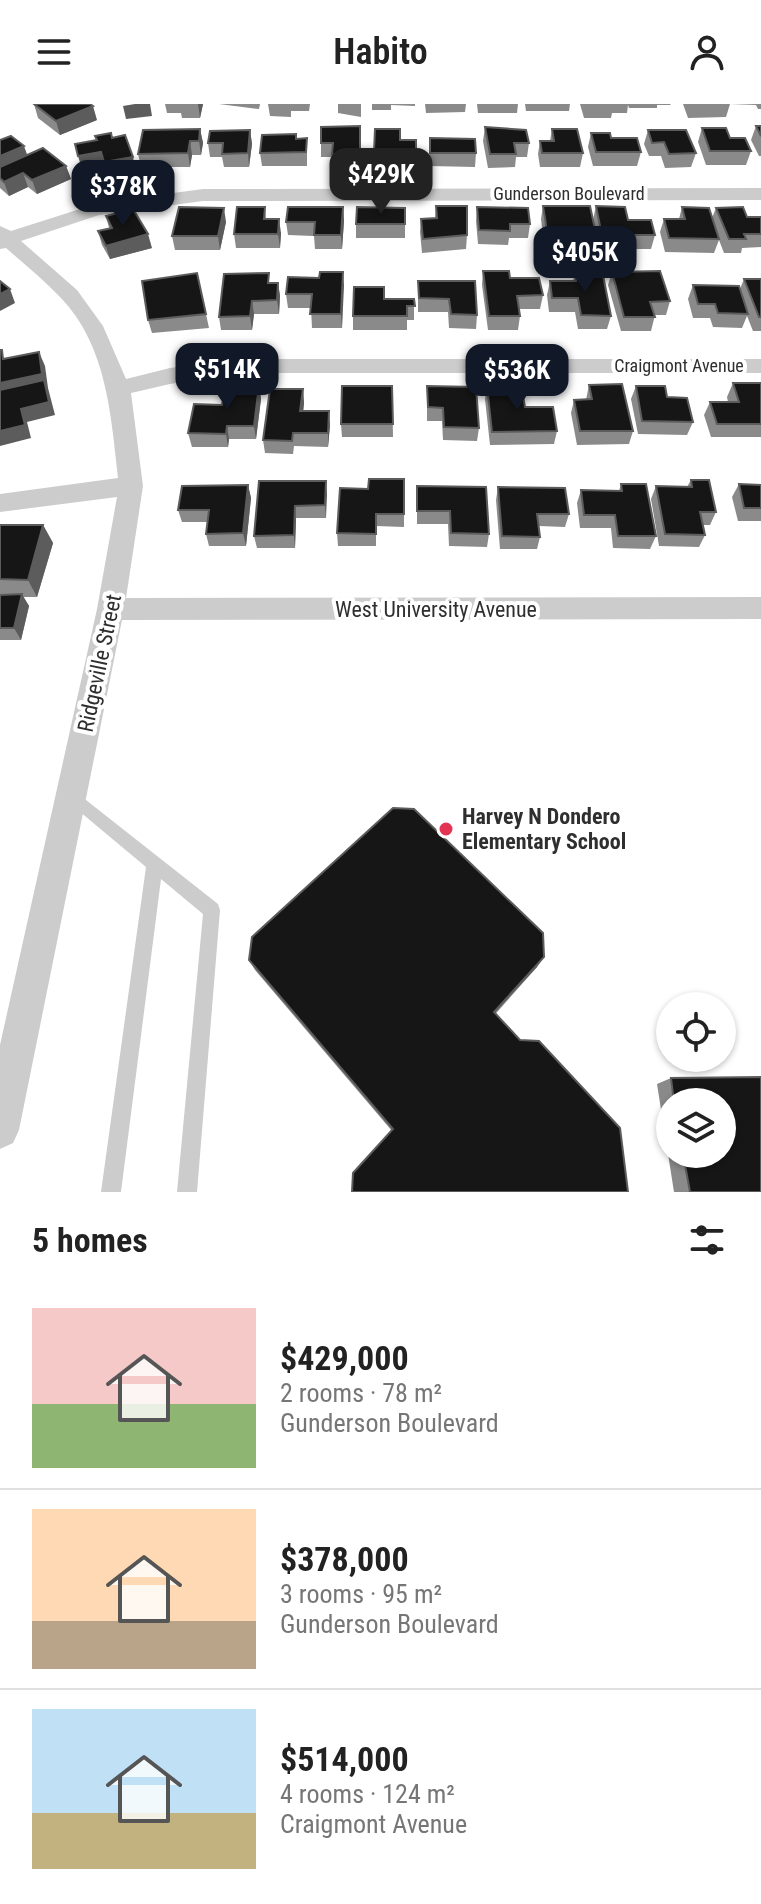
<!DOCTYPE html>
<html lang="en">
<head>
<meta charset="utf-8">
<style>
  :root { --surface:#fff; --page:#f6f6f6; --text:#222; --muted:#767676; --line:#e0e0e0; --accent:#111827 }
  body { margin:0; font-family:"Roboto Condensed",sans-serif; background:var(--page); color:var(--text); height:100vh; display:flex; flex-direction:column; font-size:30px; white-space:nowrap }
  * { box-sizing:border-box; margin:0 }
  p { font-size:26px; color:var(--muted) }
  .icon { flex:none; width:44px; height:44px; fill:none; stroke:currentColor; stroke-width:2; stroke-linecap:round; stroke-linejoin:round }
  .map { position:relative; height:1088px; overflow:hidden }
  .sheet { display:flex; flex-direction:column; background:var(--surface); flex:1 }
  .sheet>* { flex:none }
  .controls { position:absolute; left:656px; top:888px; display:grid; gap:16px }
  .controls a { display:grid; place-items:center; width:80px; height:80px; border-radius:50%; background:var(--surface); box-shadow:0 2px 6px #0004; font-size:40px }
  .price { position:absolute; translate:-50% -68px; padding:0 18px; border-radius:16px; background:var(--accent); color:#fff; font-size:26px; line-height:52px; filter:drop-shadow(0 2px 4px #0008) }
  .price::after { content:''; position:absolute; left:50%; top:48px; width:24px; height:18px; margin-left:-12px; background:inherit; clip-path:polygon(0 0,100% 0,50% 100%) }
  .price.selected { background:#222; color:#fff }
  ul { padding:0; list-style:none }
  li { display:flex; align-items:center; gap:24px; height:200px; padding:0 32px }
  li+li { border-top:2px solid var(--line) }
  li span { display:grid; place-items:center; flex:none; width:224px; height:160px; border-radius:0px; color:#555 }
  li>.icon { margin-inline-start:auto }
  span .icon { width:96px; height:96px; fill:#fffc; stroke-width:1 }
  li b { font-size:34px }
  h2 { display:flex; justify-content:space-between; align-items:center; height:96px; padding:0 32px; font-size:34px }
  header { display:flex; justify-content:space-between; align-items:center; height:104px; padding:0 32px; background:var(--surface); font-size:36px; font-weight:600 }
  .map>svg:first-child { display:block }
</style>
</head>
<body>
<header><svg class="icon" aria-label="menu" viewBox="0 0 24 24"><path d="M4 6h16M4 12h16M4 18h16"/></svg>Habito<svg class="icon" aria-label="person" viewBox="0 0 24 24"><circle cx="12" cy="8" r="4"/><path d="M4 21q1-7 8-7t8 7"/></svg></header>
<div class="map">
<svg width="761" height="1088" viewBox="0 0 761 1088">
  <rect width="100%" height="100%" fill="#fff"/>
  <g fill="none" stroke-linecap="round" stroke-linejoin="round">
    <path fill="#ccc" fill-rule="evenodd" d="M72,685L218,800L220,806L197,1088H177L203,810L161,775L121,1088H101L146,763L67,697L64,692L67,687Z"/>
    <path fill="#ccc" fill-rule="evenodd" d="M761,84V96L203,97L99,111L21,137L77,186L103,222L126,275L170,264L244,255H761V269H244L170,280L131,289L143,382L126,494L761,493V515L122,516L19,1026L13,1039L0,1045V941L97,505L117,393L0,408V390L118,374C111,312 107,242 61,194C44,176 24,160 6,144L0,145V122L11,127L99,99L203,85Z"/>
  </g>
  <g fill="#8a8a8a" fill-rule="evenodd">
    <path d="M34,0L97,16L60,31L38,14Z"/>
    <path d="M165,0H203L200,14H182L181,9H167Z"/>
    <path d="M219,0H260L259,5Z"/>
    <path d="M268,0H310L309,7H291V13L270,12Z"/>
    <path d="M338,0H361V13L338,9Z"/>
    <path d="M372,0H415V2L391,1V6H372Z"/>
    <path d="M425,0H466L465,8L426,9Z"/>
    <path d="M477,0H518L517,9H478Z"/>
    <path d="M525,0H570L569,7H526Z"/>
    <path d="M580,0H671L670,1H657V4H629L628,1L627,9H612L611,14H584Z"/>
    <path d="M683,0H730L726,13L688,14Z"/>
    <path d="M730,0H761V5H758L756,1Z"/>
    <path d="M360,22L361,64H333L332,53H321V39Z"/>
    <path d="M756,22H761V52H759L751,36Z"/>
    <path d="M485,23L529,39L527,53H516L515,63L488,64L483,37Z"/>
    <path d="M702,24L730,34L751,47L746,61H706L698,38Z"/>
    <path d="M200,25L203,39L201,51H192L190,63H141L138,50Z"/>
    <path d="M552,25L583,49L580,63H540L538,50L540,37H550Z"/>
    <path d="M250,26L252,40L249,63H224L222,53H210L208,39Z"/>
    <path d="M648,26L696,49L691,63L665,64L661,52H649L644,40Z"/>
    <path d="M591,29L611,34L641,48L637,62H593L588,43Z"/>
    <path d="M307,34V62H262L260,49L296,35Z"/>
    <path d="M430,34L476,49L475,63L429,62Z"/>
    <path d="M0,36L28,51L66,62L71,75L37,90L28,83L9,92L0,84Z"/>
    <path d="M400,36H416L415,63L374,62V48Z"/>
    <path d="M436,102L467,131L466,145L422,149L420,128L421,115L435,114Z"/>
    <path d="M543,102L593,116L596,102L628,116L655,131L651,145H619L617,151H600L599,145L596,158L562,157L561,147H545L541,115Z"/>
    <path d="M265,103L266,115L281,129L280,144H236L234,130Z"/>
    <path d="M343,103L344,117L342,145H315L314,132L288,131L286,118Z"/>
    <path d="M477,103L530,120L528,134H509L508,141L478,140L476,117Z"/>
    <path d="M682,103L712,114L716,104L747,113H761V143L742,144L741,149H724L719,136L714,149L665,148L660,128L664,115H679Z"/>
    <path d="M405,104V134H356V120Z"/>
    <path d="M106,112L152,144L110,155L102,141L98,127L109,124Z"/>
    <path d="M226,118L220,146H175L172,132Z"/>
    <path d="M483,167L510,174L543,191L540,205H519L520,212L518,226H488L482,181Z"/>
    <path d="M343,168L342,224H312L311,204H288L286,190L319,174Z"/>
    <path d="M612,168L670,197L666,211H655L651,227H621L608,181Z"/>
    <path d="M197,169L209,224L152,229L148,216Z"/>
    <path d="M575,170L611,212L607,225H578L575,208H549L547,191L550,177H573Z"/>
    <path d="M744,175H761V227H753L747,212L742,224L713,223L710,214H693L688,195L693,181L740,185Z"/>
    <path d="M418,177L477,211L476,225L449,224L448,208H418Z"/>
    <path d="M270,179H278L280,192L279,210H254L252,226H221L219,213Z"/>
    <path d="M384,195H414V216H407V226H353V212Z"/>
    <path d="M733,279H761V333H711L704,311L710,298H728L727,293Z"/>
    <path d="M259,281L261,295L256,335H229L228,343H192L188,329L222,301Z"/>
    <path d="M589,281L633,327L629,340L577,341L571,309L574,296H586Z"/>
    <path d="M392,282L393,333H342L341,320Z"/>
    <path d="M427,282L479,324L477,337L443,336L442,317H427Z"/>
    <path d="M487,282L525,303L557,327L554,340L490,341L485,295Z"/>
    <path d="M636,282L667,293L693,318L687,331L638,330L631,295Z"/>
    <path d="M303,285L304,299L303,307L330,321L328,343L294,342L293,350L265,349L263,336Z"/>
    <path d="M404,375V423L376,422V442H338L337,429L368,385Z"/>
    <path d="M691,376L716,408L710,421H703L705,431L699,443L659,442L651,395L656,382L687,383Z"/>
    <path d="M326,377V414H296L295,444H257L254,432Z"/>
    <path d="M621,380L656,432L650,445L613,444L611,424H580L577,399L581,386L619,387Z"/>
    <path d="M739,380L761,381V417H738L732,393Z"/>
    <path d="M248,381L251,394L246,442H209L206,430L207,418H182L178,406Z"/>
    <path d="M417,382L489,430L487,443L449,442L448,420H417Z"/>
    <path d="M498,383L569,410L565,423L539,422L540,433L537,445H500L496,396Z"/>
    <path d="M0,421H43L53,439L37,493H23L29,502L21,536H0Z"/>
    <path d="M249,856L537,863L392,1027L255,866Z"/>
    <path d="M761,973V1088H674L657,980L671,974ZM670,998H722V1050H670Z"/>
  </g>
  <g fill="#5c5c5c">
    <path d="M135,0H150L152,12L126,15L123,2Z"/>
    <path d="M198,0H203L200,14Z"/>
    <path d="M93,2L97,16L60,31L56,17Z"/>
    <path d="M200,25L203,39L201,51L199,37Z"/>
    <path d="M250,26L252,40L249,63L248,49Z"/>
    <path d="M190,37L192,51L190,63L188,49Z"/>
    <path d="M24,42L29,56L0,68V52Z"/>
    <path d="M101,48L105,61L82,65L78,52Z"/>
    <path d="M133,53L136,67L108,72L104,58Z"/>
    <path d="M66,62L71,75L37,90L32,76Z"/>
    <path d="M23,69L28,83L9,92L4,78Z"/>
    <path d="M343,103L344,117L342,145L341,131Z"/>
    <path d="M224,104L226,118L220,146L218,132Z"/>
    <path d="M279,115L281,129L280,144L278,130Z"/>
    <path d="M148,130L152,144L110,155L106,142Z"/>
    <path d="M343,168L344,182L342,224L341,210Z"/>
    <path d="M278,179L280,192L279,210L277,196Z"/>
    <path d="M10,185L15,199L0,207V190Z"/>
    <path d="M252,197L254,210L252,226L250,212Z"/>
    <path d="M39,248L45,262L48,284L55,311L27,318L31,334L0,342V279Z"/>
    <path d="M259,281L261,295L256,335L254,322Z"/>
    <path d="M303,285L304,299L302,320L300,307Z"/>
    <path d="M329,307L330,321L328,343V329Z"/>
    <path d="M227,322L229,335L228,343L226,330Z"/>
    <path d="M326,377L327,390L326,414L325,401Z"/>
    <path d="M248,381L251,394L246,442L243,429Z"/>
    <path d="M295,402L296,414L295,444L294,431Z"/>
    <path d="M43,421L53,439L37,493L28,476Z"/>
    <path d="M22,490L29,502L21,536L14,524Z"/>
    <path d="M544,853L537,863L488,916L494,908Z"/>
  </g>
  <g fill="#161616" stroke="#5c5c5c" stroke-width="2">
    <path d="M34,0H90L93,2L56,17Z"/>
    <path d="M360,22V50H332L333,39H321V23Z"/>
    <path d="M756,22H761V32Z"/>
    <path d="M485,23L526,26L529,39H514L516,50H490Z"/>
    <path d="M702,24H726L730,34H745L751,47H710Z"/>
    <path d="M200,25L199,37H190L188,49L138,50L143,26Z"/>
    <path d="M375,25H400V36H416V49L374,48Z"/>
    <path d="M552,25H577L583,49H542L540,37H554Z"/>
    <path d="M250,26L248,49L222,50L223,39H208L210,27Z"/>
    <path d="M648,26H686L696,49L669,50L664,38L652,39Z"/>
    <path d="M111,29L112,34L125,31L133,53L104,58L101,48L78,52L75,40L97,36L95,32Z"/>
    <path d="M591,29H610L611,34H637L641,48H596Z"/>
    <path d="M296,30V35L307,34L306,48L260,49L262,31Z"/>
    <path d="M11,32L24,42L0,52V36Z"/>
    <path d="M430,34L475,35L476,49H430Z"/>
    <path d="M43,44L66,62L32,76L23,69L4,78L0,74V63Z"/>
    <path d="M436,102H467V131L423,135L421,115L437,114Z"/>
    <path d="M543,102H590L599,144H565L563,133H548Z"/>
    <path d="M596,102L625,103L628,116H651L655,131H620L621,137H603Z"/>
    <path d="M179,103L224,104L218,132H172Z"/>
    <path d="M237,103H265L264,115H279L278,130H234Z"/>
    <path d="M288,103H343L341,131H314L315,118H286Z"/>
    <path d="M357,103L405,104V120H356Z"/>
    <path d="M477,103L528,104L530,120H510V127L479,126Z"/>
    <path d="M682,103L709,104L719,135L669,134L664,115H685Z"/>
    <path d="M743,103L747,113H761V130H744L746,135H729L716,104Z"/>
    <path d="M133,105L148,130L106,142L98,127L112,124L106,112Z"/>
    <path d="M483,167H509L510,174H539L543,191L517,192L520,212H489Z"/>
    <path d="M660,167L670,197L650,198L655,213H624L612,168Z"/>
    <path d="M320,168H343L341,210H310L312,190H286L288,173L319,174Z"/>
    <path d="M197,169L206,210L148,216L142,177Z"/>
    <path d="M269,169L268,179H278L277,196L252,197L250,212L219,213L224,170Z"/>
    <path d="M575,170L603,171L611,212L581,211L578,194H552L550,177H576Z"/>
    <path d="M744,175H761V213H759Z"/>
    <path d="M0,177L10,185L0,190Z"/>
    <path d="M418,177H475L477,211L451,210L449,195L419,194Z"/>
    <path d="M693,181L739,182L748,210L718,209L715,200H698Z"/>
    <path d="M354,183H384V195H414L415,202H407V212H353Z"/>
    <path d="M0,246H2L3,255L39,248L42,270L0,279Z"/>
    <path d="M44,276L49,298L21,305L25,321L0,327V286Z"/>
    <path d="M733,279H761V320H717L710,298H739Z"/>
    <path d="M622,280L633,327H580L574,296L592,295L589,281Z"/>
    <path d="M226,281H259L254,322H227L226,330L188,329L194,300L222,301Z"/>
    <path d="M521,281L525,303H553L557,327L492,328L487,282Z"/>
    <path d="M342,282H392L393,320H341Z"/>
    <path d="M427,282L476,283L479,324L444,323L443,304L428,303Z"/>
    <path d="M636,282H665L667,293L687,294L693,318L642,317Z"/>
    <path d="M270,285H303L300,307H329L328,329H293L292,337L263,336Z"/>
    <path d="M369,375H404V410H376V430L337,429L340,384L368,385Z"/>
    <path d="M691,376H709L716,408H700L705,431L665,430L656,382L692,383Z"/>
    <path d="M259,377H326L325,401L295,402L294,431L254,432Z"/>
    <path d="M621,380H646L656,432H618L615,411H584L581,386L622,387Z"/>
    <path d="M739,380L761,381V404H744Z"/>
    <path d="M248,381L243,429L206,430L209,406H178L182,382Z"/>
    <path d="M417,382L486,383L489,430L451,429L450,407H417Z"/>
    <path d="M498,383L565,384L569,410H537L540,433L502,432Z"/>
    <path d="M0,421H43L28,476L0,475Z"/>
    <path d="M22,490L14,524H0V491Z"/>
    <path d="M393,704L414,705L543,829L544,853L494,908L520,936L539,937L620,1024L628,1088H352L353,1069L393,1025L249,856L252,833Z"/>
    <path d="M761,973V1088H690L683,1050H722V998H674L671,974Z"/>
  </g>
  <circle fill="#e43453" stroke="#fff" stroke-width="3" cx="446" cy="725" r="8"/>
  <g text-anchor="middle" stroke-width="8" stroke-linejoin="round" paint-order="stroke">
    <g font-size="18" fill="#2f2f2f" stroke="#fff">
      <text x="569" y="96">Gunderson Boulevard</text>
      <text x="679" y="268">Craigmont Avenue</text>
    </g>
    <g font-size="22" fill="#2f2f2f" stroke="#fff">
      <text x="436" y="513">West University Avenue</text>
      <text transform="translate(99 559) rotate(-78)" y="8">Ridgeville Street</text>
    </g>
    <g font-size="22" font-weight="bold" fill="#2f2f2f" stroke="#fff" text-anchor="start">
      <text x="462" y="720">Harvey N Dondero<tspan x="462" dy="25">Elementary School</tspan></text>
    </g>
  </g>
</svg>
<div class="controls">
<a><svg class="icon" aria-label="locate" viewBox="0 0 24 24"><circle cx="12" cy="12" r="6"/><path d="M12 2v4M12 18v4M2 12h4M18 12h4"/></svg></a>
<a><svg class="icon" aria-label="layers" viewBox="0 0 24 24"><path d="M12 4l9 5-9 5-9-5zM3 14l9 5 9-5"/></svg></a>
</div>
<b class="price selected" style="left:381px;top:112px">$429K</b>
<b class="price" style="left:123px;top:124px">$378K</b>
<b class="price" style="left:585px;top:190px">$405K</b>
<b class="price" style="left:227px;top:307px">$514K</b>
<b class="price" style="left:517px;top:308px">$536K</b>
</div>
<section class="sheet">
<h2>5 homes<svg class="icon" aria-label="filters" viewBox="0 0 24 24"><path d="M4 7h16M4 17h16"/><circle cx="9" cy="7" r="2"/><circle cx="15" cy="17" r="2"/></svg></h2>
<ul>
<li><span style="background:linear-gradient(#f6c9c9 60%,#8fb573 0)"><svg class="icon" aria-label="home" viewBox="0 0 24 24"><path d="M3 11l9-7 9 7M6 9v11h12V9"/></svg></span><div><b>$429,000</b><p>2 rooms · 78 m²</p><p>Gunderson Boulevard</p></div></li>
<li><span style="background:linear-gradient(#ffd9b3 70%,#b9a48a 0)"><svg class="icon" aria-label="home" viewBox="0 0 24 24"><path d="M3 11l9-7 9 7M6 9v11h12V9"/></svg></span><div><b>$378,000</b><p>3 rooms · 95 m²</p><p>Gunderson Boulevard</p></div></li>
<li><span style="background:linear-gradient(#bfe0f5 65%,#c2b280 0)"><svg class="icon" aria-label="home" viewBox="0 0 24 24"><path d="M3 11l9-7 9 7M6 9v11h12V9"/></svg></span><div><b>$514,000</b><p>4 rooms · 124 m²</p><p>Craigmont Avenue</p></div></li>
</ul>
</section>
</body>
</html>
